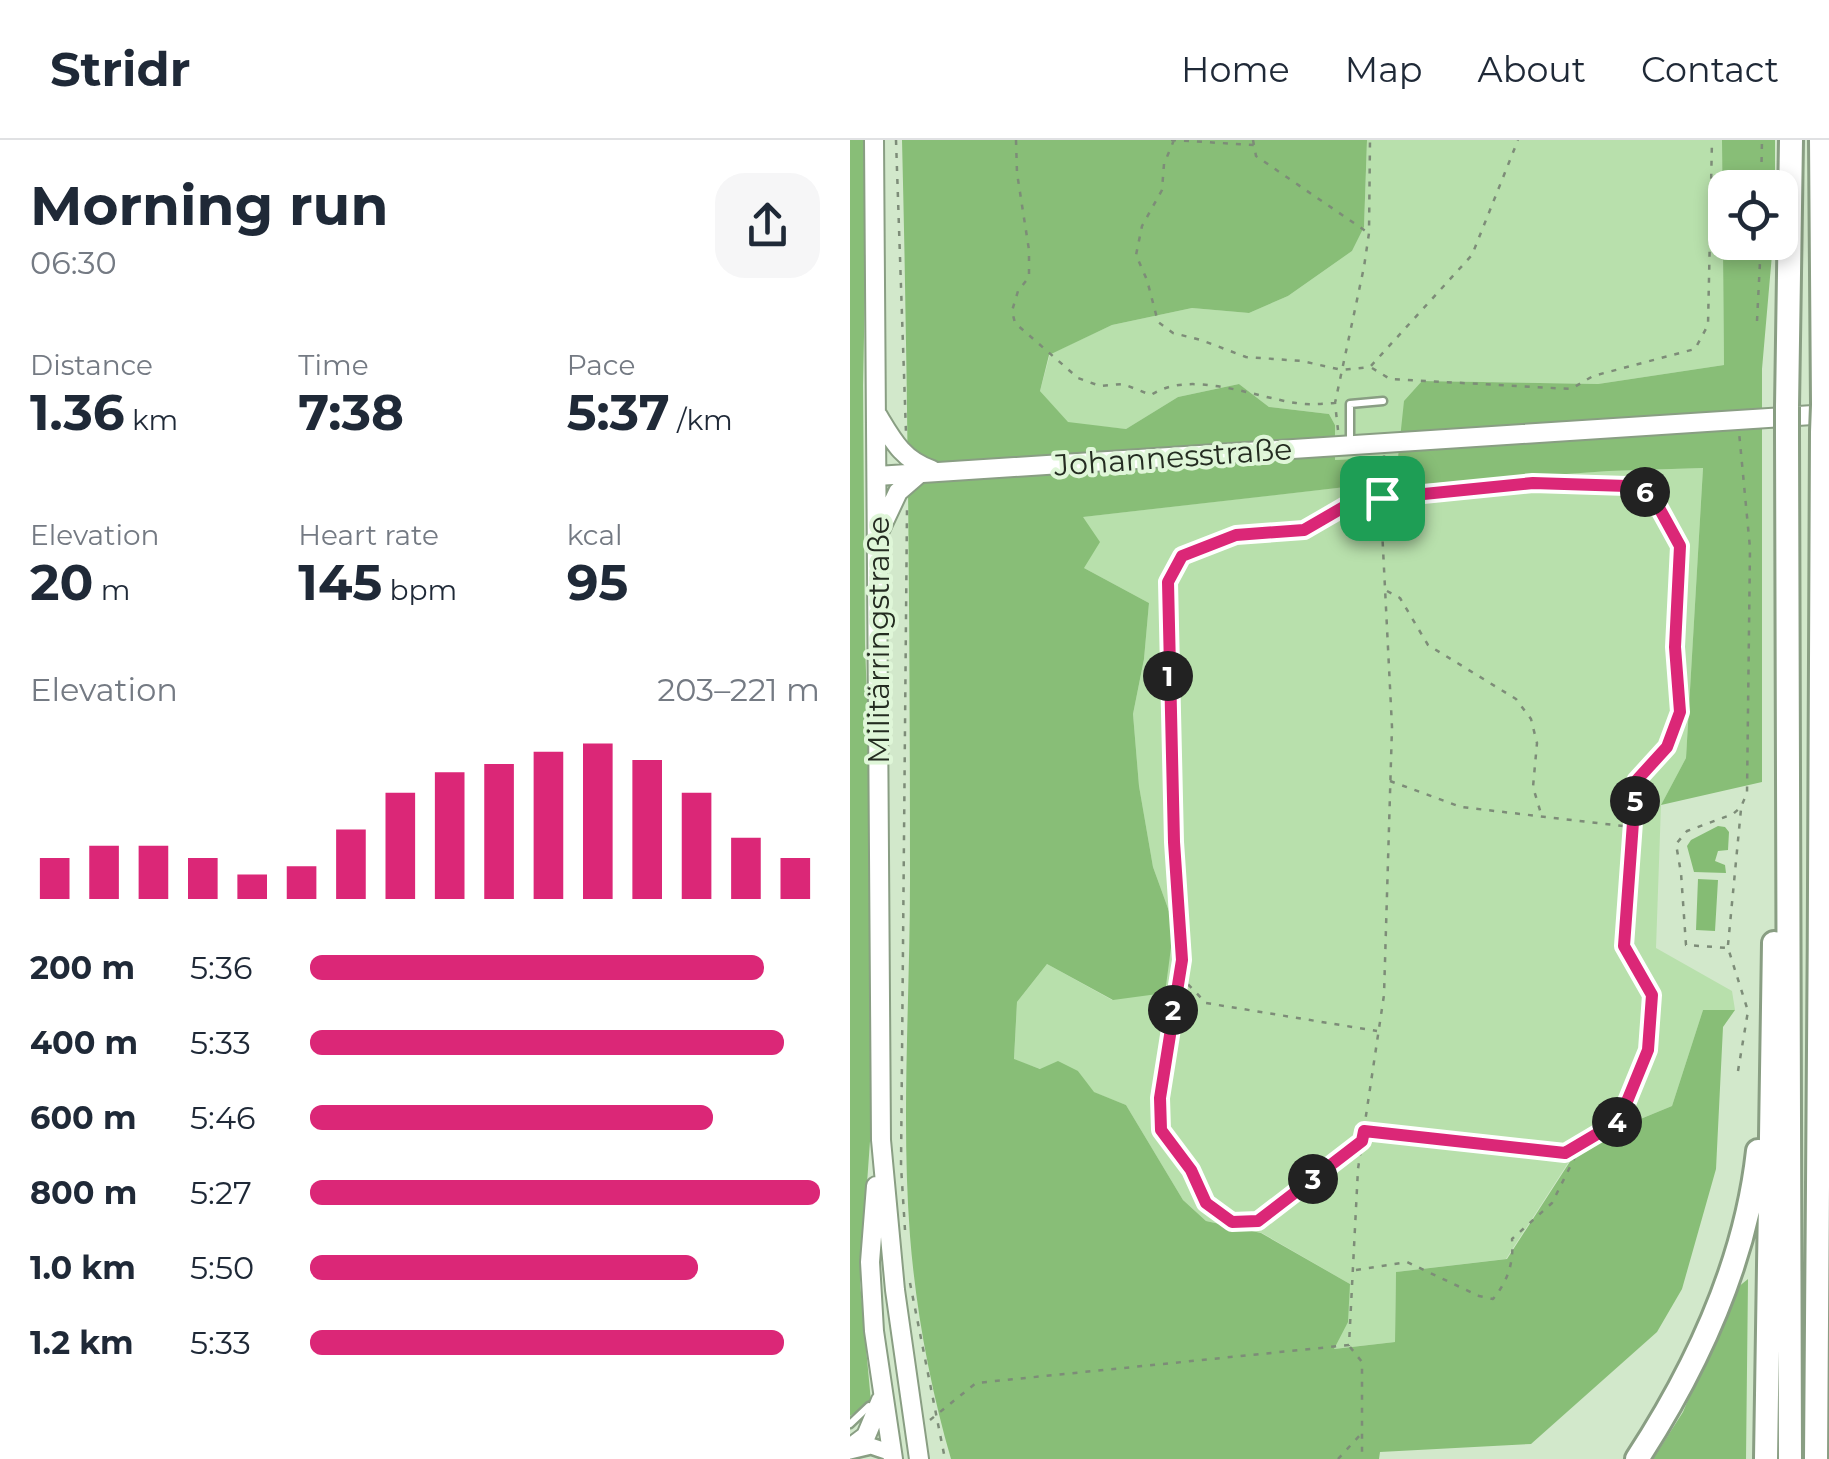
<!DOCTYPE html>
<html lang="en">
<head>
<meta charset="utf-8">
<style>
	body { margin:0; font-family:Montserrat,sans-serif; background:#f6f6f7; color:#1f2937; height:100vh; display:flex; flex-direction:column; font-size:38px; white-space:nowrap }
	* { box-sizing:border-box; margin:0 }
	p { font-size:32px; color:#747a83 }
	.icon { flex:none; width:55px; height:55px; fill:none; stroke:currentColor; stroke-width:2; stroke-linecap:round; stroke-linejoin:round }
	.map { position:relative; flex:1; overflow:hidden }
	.panel { display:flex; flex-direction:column; background:#fff; width:850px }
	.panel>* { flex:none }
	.controls { position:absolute; left:858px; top:30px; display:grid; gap:20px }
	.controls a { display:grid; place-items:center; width:90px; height:90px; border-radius:20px; background:#fff; box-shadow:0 5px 15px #0003; font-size:50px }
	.pin { position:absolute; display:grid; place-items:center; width:85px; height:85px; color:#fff; margin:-42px; border-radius:20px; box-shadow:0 5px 15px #0006 }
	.km { position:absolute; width:50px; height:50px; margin:-25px; border-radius:50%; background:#222; color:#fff; font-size:28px; line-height:50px; text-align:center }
	.round { display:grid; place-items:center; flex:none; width:105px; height:105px; border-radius:30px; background:#f6f6f7 }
	.overview { display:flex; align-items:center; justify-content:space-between; height:170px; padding:0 30px }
	h1 { font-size:55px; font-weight:700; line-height:75px }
	.figures { display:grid; grid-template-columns:repeat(3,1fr); gap:15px; height:170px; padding:10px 30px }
	.figures div { display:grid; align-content:center }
	.figures b { font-size:50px; font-weight:700 }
	.figures small { font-size:28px; font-weight:400 }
	.figures p { font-size:28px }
	.chart { height:280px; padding:20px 30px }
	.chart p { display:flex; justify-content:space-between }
	.chart svg { width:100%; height:180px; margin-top:10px; stroke:#db2777; stroke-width:6 }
	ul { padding:0 30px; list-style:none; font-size:32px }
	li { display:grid; grid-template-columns:160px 120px 1fr; align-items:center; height:75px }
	li i { height:25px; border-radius:12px; background:#db2777 }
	header { display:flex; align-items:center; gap:60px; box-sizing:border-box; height:140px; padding:0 50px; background:#fff; border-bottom:2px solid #e0e1e3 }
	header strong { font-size:48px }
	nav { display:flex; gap:55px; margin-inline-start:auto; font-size:35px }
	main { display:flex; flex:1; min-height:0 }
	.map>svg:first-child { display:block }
	.green { fill:#b8e0ac }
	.forest { fill:#88be77 }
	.water { fill:#85bc74 }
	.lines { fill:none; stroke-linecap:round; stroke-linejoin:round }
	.service-casing { stroke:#899e83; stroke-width:11 }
	.tertiary-casing { stroke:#899e83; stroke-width:20 }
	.secondary-casing { stroke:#899e83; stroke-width:22 }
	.motorway-casing { stroke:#899e83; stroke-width:28 }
	.path { stroke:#7d8c78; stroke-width:2.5; stroke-dasharray:5 8; stroke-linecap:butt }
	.service { stroke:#fff; stroke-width:6 }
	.tertiary { stroke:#fff; stroke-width:15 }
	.secondary { stroke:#fff; stroke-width:18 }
	.motorway { stroke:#fff; stroke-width:22 }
	.motorway-bridge-casing { stroke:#899e83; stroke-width:28; stroke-linecap:butt }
	.motorway-bridge { stroke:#fff; stroke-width:22 }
	.route-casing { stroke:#fff; stroke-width:20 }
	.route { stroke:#db2777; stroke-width:12 }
	.labels { text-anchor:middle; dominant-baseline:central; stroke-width:8; stroke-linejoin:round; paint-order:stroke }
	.street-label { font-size:30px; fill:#242c21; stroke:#dff6d8 }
</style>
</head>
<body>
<header>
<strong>Stridr</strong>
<nav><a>Home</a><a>Map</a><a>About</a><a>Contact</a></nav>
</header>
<main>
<section class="panel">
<div class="overview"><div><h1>Morning run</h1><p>06:30</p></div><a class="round"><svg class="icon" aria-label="share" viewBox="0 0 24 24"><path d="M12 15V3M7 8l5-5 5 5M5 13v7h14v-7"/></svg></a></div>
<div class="figures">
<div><p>Distance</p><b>1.36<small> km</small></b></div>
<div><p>Time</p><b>7:38</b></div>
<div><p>Pace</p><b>5:37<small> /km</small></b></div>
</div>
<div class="figures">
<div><p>Elevation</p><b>20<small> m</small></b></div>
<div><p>Heart rate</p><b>145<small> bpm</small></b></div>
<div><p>kcal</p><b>95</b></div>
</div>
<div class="chart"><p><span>Elevation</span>203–221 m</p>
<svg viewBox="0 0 160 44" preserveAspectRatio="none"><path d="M5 44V34M15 44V31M25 44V31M35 44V34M45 44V38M55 44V36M65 44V27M75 44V18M85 44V13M95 44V11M105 44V8M115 44V6M125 44V10M135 44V18M145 44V29M155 44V34"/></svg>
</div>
<ul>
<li><b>200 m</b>5:36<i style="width:89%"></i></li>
<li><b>400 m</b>5:33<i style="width:93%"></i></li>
<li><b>600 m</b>5:46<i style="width:79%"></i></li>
<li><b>800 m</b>5:27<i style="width:100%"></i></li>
<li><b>1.0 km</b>5:50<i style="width:76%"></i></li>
<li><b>1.2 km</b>5:33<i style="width:93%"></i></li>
</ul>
</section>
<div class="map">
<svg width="979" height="1319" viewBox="0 0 979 1319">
	<rect width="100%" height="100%" fill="#d2e8cb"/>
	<path class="green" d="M517,0H872L874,225L748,244L572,241L545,345L759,331L853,328L836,618L811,665L806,808L882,851L885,870H853L822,966L731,1003L656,1119L546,1132L545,1202L483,1209L500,1144L412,1093L356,1081L333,1060L276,965L243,952L228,931L191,929L164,920L167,862L197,824L262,860L324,785L303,727L289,646L283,574L294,519L299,463L234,428L232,377L513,345L485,321V285L479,274L419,267L389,244L328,257L276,289L218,283L190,251L200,214L262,185L342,168L399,173L438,156L502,111L514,87Z"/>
	<path class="forest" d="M0,0H18L13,245L15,504L21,672L23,959L10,1142L21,1262L0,1276Z
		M52,0H517L514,87L502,111L438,156L399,173L342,168L262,185L199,215L190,251L218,282L276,289L328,257L389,244L419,267L479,274L485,285V320L513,319V345L233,377L250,402L234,428L299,463L294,519L283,574L289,646L303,727L324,785L315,853L263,860L197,824L167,862L164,919L190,929L208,921L228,931L244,952L276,965L333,1060L356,1081L411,1093L500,1144L498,1182L484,1209L545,1202L546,1132L657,1119L732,1003L822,966L853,870H885L873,887L866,1029L832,1149L807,1192L681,1304L530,1312L529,1319H101C80,1246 66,1171 60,1096C51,978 60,859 60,741C60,494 58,247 52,0Z
		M872,0H925V47L875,48V102L923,103L912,229V642L811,665L836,618L853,328L759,331L545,346L554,261L572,241L748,244L874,225Z
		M898,1139L896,1319H803L833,1272L882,1152Z"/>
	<path class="water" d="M868,686L875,687L879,692L878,710L868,711L865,721L875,725L876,733L844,732L837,706L841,700Z
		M848,739L868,740L865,791L846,790Z"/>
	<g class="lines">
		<g class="service-casing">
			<path id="service" d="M500,304V264L533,261
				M0,1284L19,1266L25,1270"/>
		</g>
		<g class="tertiary-casing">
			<path id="tertiary" d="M0,1311L21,1306L42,1313"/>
		</g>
		<g class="secondary-casing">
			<path id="secondary" d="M24,0L31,1000L45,1150L69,1319
				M28,276C43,301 53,320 82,330
				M27,336L979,274
				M31,388L48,352L70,333
				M26,1046L20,1122L24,1191L43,1319
				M0,1308L16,1296L31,1260"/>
		</g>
		<g class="motorway-casing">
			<path id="motorway" d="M971,0L973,265
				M937,267L941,0
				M937,294L940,1319
				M787,1319C847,1227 896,1121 908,1011
				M916,1319L924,803
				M966,1319C969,977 971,634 972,292"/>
		</g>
		<path class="path" d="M46,0L56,293
			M166,0L167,33L179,110V137L168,151L162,171L165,183L228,238L250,246L273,244L301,255C340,229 404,257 446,263C459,265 472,264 485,263
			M321,0L404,5
			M324,0L314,24L312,50L292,86L286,115L297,140L308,182L323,193L351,200L396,217L452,221L492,230L520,227L622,115L668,0
			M403,0L406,16L517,92
			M911,48L912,0
			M907,181L911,102
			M522,228L540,239L721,249L743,236L845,209L858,185L862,0
			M488,290L485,263L514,127L519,93L520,0
			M537,451L550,458L578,505L666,559L681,579L687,603L683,647L692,677
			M540,641L611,667L781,687
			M878,805L891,669
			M329,835L356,863L527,891
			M888,931L898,871L878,808L836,805L831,733L826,704L837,691L883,674L891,667L897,653L900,408L889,292
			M512,1001L408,1081L382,1082L355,1063L341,1030L311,989L310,957L331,820L324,702L318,442L332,416L386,395L454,390L503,361L683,343L777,346L803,355L830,407L825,507L830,571L817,607L786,641L774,806L802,855L798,910L769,981L715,1013L514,991
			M55,1090L51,1026L57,368
			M506,1130L557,1122L629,1156L643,1159C658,1141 664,1122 662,1099L702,1063L732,1003
			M60,1143L95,1319
			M500,1207L512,1222V1319
			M80,1280L126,1243L499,1205L508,1029L534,855L542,587L531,369L534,315
			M488,1319L512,1293"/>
		<use href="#service" class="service"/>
		<use href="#tertiary" class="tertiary"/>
		<use href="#secondary" class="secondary"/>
		<use href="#motorway" class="motorway"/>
		<g class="motorway-bridge-casing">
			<path id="motorway-bridge" d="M972,292L973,265
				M937,294V267"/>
		</g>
		<use href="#motorway-bridge" class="motorway-bridge"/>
	</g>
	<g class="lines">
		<g class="route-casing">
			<path id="route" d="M683,343L777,346L802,355L830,406L825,507L830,572L817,607L786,641L774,806L802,855L798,910L769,981L715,1013L514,991L512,1001L408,1081L382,1082L356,1063L341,1030L311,990L310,958L332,820L324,702L318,442L332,416L386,395L454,390L504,361Z"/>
		</g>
		<use href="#route" class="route"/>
	</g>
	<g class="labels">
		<g class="street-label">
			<text transform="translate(323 317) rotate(-4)">Johannesstraße</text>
			<text transform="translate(28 500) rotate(-90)">Militärringstraße</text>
		</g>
	</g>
</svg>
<div class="controls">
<a><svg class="icon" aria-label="locate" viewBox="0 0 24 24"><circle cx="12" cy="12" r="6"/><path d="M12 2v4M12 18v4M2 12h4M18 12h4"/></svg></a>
</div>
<div class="pin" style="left:532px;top:358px;background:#1e9e55"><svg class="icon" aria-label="arrive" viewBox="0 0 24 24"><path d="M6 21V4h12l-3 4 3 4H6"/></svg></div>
<b class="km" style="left:318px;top:536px">1</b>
<b class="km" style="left:323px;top:870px">2</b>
<b class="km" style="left:463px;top:1039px">3</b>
<b class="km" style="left:767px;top:982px">4</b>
<b class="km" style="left:785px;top:661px">5</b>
<b class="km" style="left:795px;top:352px">6</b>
</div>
</main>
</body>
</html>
